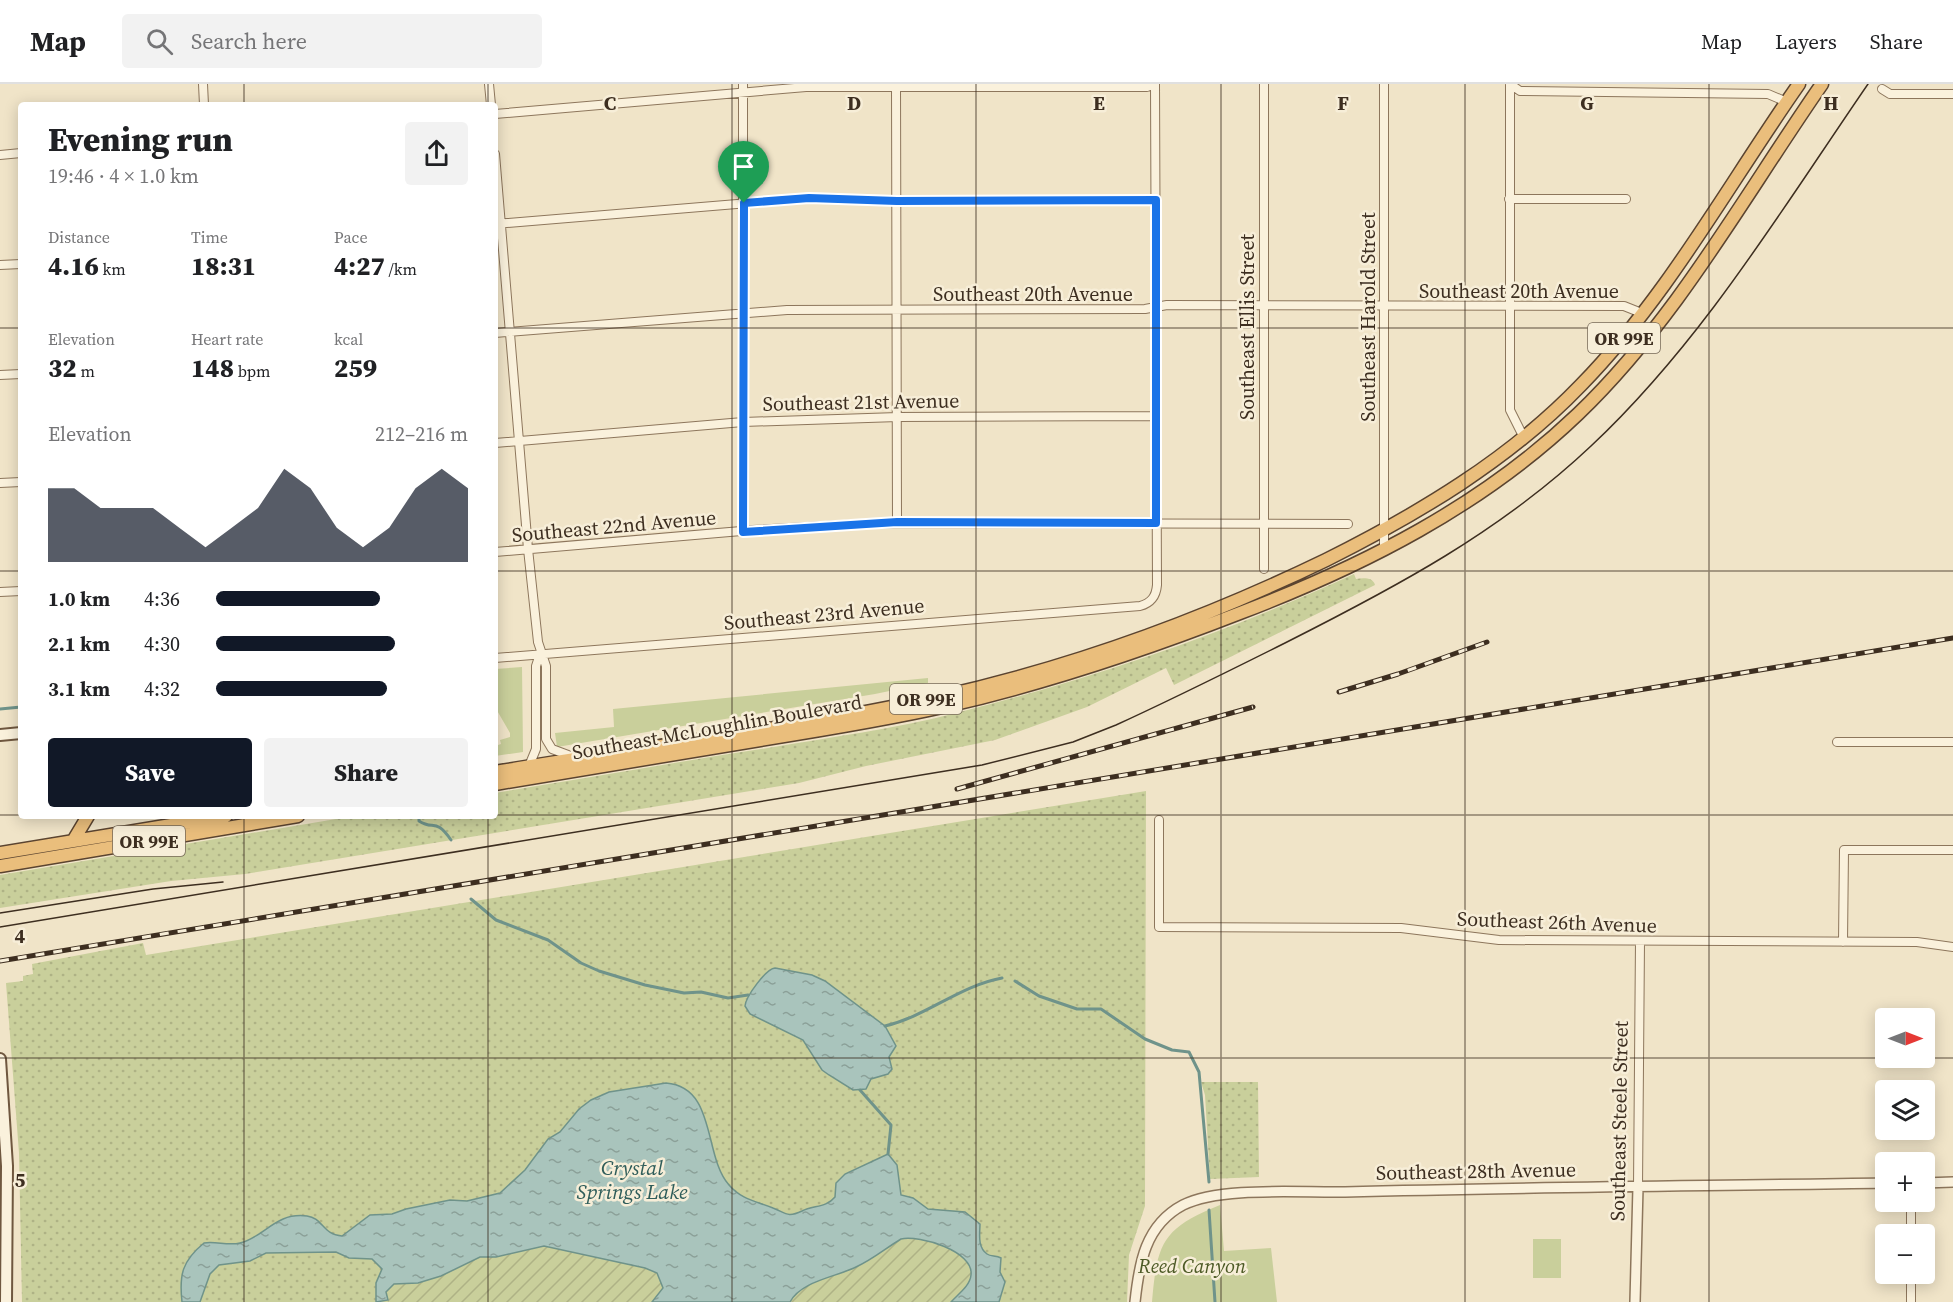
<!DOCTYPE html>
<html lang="en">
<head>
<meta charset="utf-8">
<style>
	body { margin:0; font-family:"Source Serif 4",serif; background:#f2f2f2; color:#202124; height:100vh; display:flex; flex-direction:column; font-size:22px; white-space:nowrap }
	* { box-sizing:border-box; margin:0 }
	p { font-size:20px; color:#757577 }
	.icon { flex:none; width:33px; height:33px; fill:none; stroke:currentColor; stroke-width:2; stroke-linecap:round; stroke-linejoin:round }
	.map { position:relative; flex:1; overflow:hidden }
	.side { position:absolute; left:18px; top:18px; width:480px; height:717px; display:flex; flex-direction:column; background:#fff; border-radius:6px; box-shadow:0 3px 15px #0003 }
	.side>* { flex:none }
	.needle { width:39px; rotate:90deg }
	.fabs { position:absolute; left:1875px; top:924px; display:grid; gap:12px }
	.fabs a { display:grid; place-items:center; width:60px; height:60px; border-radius:6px; background:#fff; box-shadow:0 3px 15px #0003; font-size:30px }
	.pin { position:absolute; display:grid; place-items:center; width:51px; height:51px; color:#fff; margin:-62px -26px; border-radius:50% 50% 50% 0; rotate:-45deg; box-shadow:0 0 6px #0007 }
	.pin .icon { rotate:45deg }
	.round { display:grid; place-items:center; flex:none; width:63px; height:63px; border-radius:6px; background:#f2f2f2 }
	.head { display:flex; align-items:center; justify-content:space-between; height:102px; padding:0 30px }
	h1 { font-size:33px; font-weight:800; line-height:45px }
	.metrics { display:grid; grid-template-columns:repeat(3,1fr); gap:9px; height:102px; padding:6px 30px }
	.metrics div { display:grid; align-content:center }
	.metrics b { font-size:26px; font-weight:800 }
	.metrics small { font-size:16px; font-weight:400 }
	.metrics p { font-size:16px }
	.chart { height:168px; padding:12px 30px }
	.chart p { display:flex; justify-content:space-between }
	.chart svg { width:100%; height:108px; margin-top:6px; fill:#111827; opacity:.7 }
	.action { display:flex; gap:12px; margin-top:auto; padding:12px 30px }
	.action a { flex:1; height:69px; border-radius:6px; background:#111827; color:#fff; font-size:24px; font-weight:800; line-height:69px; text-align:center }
	.action a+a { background:#f2f2f2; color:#202124 }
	ul { padding:0 30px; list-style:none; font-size:20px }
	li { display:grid; grid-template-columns:96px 72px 1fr; align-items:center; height:45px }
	li i { height:15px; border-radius:8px; background:#111827 }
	header { display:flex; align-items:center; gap:36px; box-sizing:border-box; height:84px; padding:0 30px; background:#fff; border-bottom:2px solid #e0e0e0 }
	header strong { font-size:28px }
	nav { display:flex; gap:33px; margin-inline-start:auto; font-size:21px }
	.search { width:420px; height:54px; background:#f2f2f2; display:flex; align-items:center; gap:15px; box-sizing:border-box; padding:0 21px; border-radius:6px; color:#757577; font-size:22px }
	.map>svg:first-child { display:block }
	.grass { fill:url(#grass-dots) }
	.park { fill:#c9cf9b }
	.garden { fill:url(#garden-furrows) }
	.water { fill:url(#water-ripples); stroke:#6f938a; stroke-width:1.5 }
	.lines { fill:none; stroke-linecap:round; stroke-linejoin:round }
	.stream { stroke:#6f938a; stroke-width:3 }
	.minor-casing { stroke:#8d765c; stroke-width:10 }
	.tertiary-casing { stroke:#8d765c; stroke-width:12 }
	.secondary-casing { stroke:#6f573f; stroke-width:14 }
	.trunk-casing { stroke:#5b4430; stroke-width:15 }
	.minor { stroke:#faf1dc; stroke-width:8 }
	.tertiary { stroke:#faf1dc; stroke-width:9 }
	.secondary { stroke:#faf1dc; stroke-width:10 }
	.trunk { stroke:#eabe7c; stroke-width:12 }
	.tram { stroke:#3d2e20; stroke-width:1.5 }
	.rail-casing { stroke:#3d2e20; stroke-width:5 }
	.rail { stroke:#f7eed8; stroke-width:3; stroke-dasharray:9; stroke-linecap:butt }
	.route-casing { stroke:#fff; stroke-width:12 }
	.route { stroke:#1a73e8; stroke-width:8 }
	.grid { fill:none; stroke:#3d2e20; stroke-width:1.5; stroke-opacity:0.55 }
	.labels { text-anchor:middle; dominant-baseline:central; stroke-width:5; stroke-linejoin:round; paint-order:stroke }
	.shield { fill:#f7eed8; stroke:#756857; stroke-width:1.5 }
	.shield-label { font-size:18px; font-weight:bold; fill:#3d2e20 }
	.street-label { font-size:20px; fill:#3d2e20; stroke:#f7eed8 }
	.park-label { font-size:20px; font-style:italic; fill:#4d5a26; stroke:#f7eed8 }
	.water-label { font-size:21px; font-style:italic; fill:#2f5d5a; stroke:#f7eed8 }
	.grid-label { font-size:20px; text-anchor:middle; font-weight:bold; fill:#3d2e20; stroke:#f7eed8; stroke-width:5; stroke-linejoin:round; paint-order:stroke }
</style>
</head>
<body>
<header>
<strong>Map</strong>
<div class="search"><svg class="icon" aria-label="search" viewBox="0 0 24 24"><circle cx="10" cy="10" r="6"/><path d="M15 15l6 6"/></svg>Search here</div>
<nav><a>Map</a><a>Layers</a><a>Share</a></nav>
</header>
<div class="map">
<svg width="1953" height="1218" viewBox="0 0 1953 1218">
	<defs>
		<pattern id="grass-dots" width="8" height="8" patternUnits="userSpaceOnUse" patternTransform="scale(1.5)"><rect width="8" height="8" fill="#c9cf9b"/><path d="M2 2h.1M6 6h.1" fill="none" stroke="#aeb285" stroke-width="1.8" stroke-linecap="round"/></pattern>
		<pattern id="garden-furrows" width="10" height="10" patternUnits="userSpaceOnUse" patternTransform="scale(1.5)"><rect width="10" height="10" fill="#c9cf9b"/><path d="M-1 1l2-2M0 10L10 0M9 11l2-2" fill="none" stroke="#aeb285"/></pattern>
		<pattern id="water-ripples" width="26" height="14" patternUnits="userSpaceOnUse" patternTransform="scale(1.5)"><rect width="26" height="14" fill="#a9c4bc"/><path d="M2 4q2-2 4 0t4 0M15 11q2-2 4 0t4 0" fill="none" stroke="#8ba098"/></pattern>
	</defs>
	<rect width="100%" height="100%" fill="#f0e4c8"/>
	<path class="grass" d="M1354,490L1356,495C1363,494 1373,493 1375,501L1174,601L1166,584L1087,623L995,656L866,682L799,699L245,790L171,797L0,824V791L354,732H495V709C586,694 677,678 768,664C831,653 894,645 956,629C1092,595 1226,549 1354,490Z
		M1146,707L1145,1122L1129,1171L1127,1218H951L956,1212L790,1218L388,1216V1218H22L19,1069L6,899L23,897V892L33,890L32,880L143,859L146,871Z
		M1201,998H1258L1259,1093L1210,1095L1205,1011Z"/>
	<path class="park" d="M522,583L523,668L495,672V662L501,660L500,656L510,653V649L495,623V585Z
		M928,594V599L875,610L557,663L555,649L614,643L613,625Z
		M1220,1121L1224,1167L1271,1164L1277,1218H1152C1157,1158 1163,1144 1220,1121Z
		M1533,1155H1561V1194H1533Z"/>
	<path class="garden" d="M908,1154C925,1154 975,1169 971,1192C969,1203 958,1210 951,1218H790C801,1198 836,1193 856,1183C872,1176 887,1164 901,1155Z
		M544,1162L645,1184L657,1189L661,1197L692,1218H388L386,1208L394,1200L418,1199L441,1192L480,1173H496Z"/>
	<path class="water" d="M775,884L812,891L825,897L885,942L896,962L889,973L892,985L888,990L871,995L866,1005L853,1006L829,991L822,986L803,956L750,930L745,922C746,912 766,885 775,884Z
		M666,999C717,1003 703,1072 729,1101C742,1116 756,1117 773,1124C786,1129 787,1134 802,1127C813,1121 826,1124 835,1113L836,1099L845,1090L888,1070L897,1081L901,1111L913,1114L928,1125L965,1128L980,1140C980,1149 977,1163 987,1170C991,1173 996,1171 1001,1174L1000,1188L1005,1198L999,1218H951C958,1210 970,1202 971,1191C974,1167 920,1151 901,1155C886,1164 872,1176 856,1183C836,1193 801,1197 790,1218H652L663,1204L657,1189L645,1184L544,1162L496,1173H480L441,1192L418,1199L394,1200L386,1208L388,1216L376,1218V1199L382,1185L372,1175L349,1174L336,1168L266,1169L250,1177L219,1181L210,1190L200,1218H182C179,1191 182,1177 204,1159C216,1157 228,1162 240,1159C265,1153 275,1128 307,1132C323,1134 323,1151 342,1152L370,1131L392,1130L406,1125L450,1116L467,1117L500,1109L525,1086L548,1055L560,1048L579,1025L591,1016L609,1008Z"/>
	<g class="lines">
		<path class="stream" d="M0,625L21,623
			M419,732V737C434,747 435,733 451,756
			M471,815L496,836L548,856L581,879L599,887L645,901L684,909L701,908L728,914L748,911
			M1015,897L1039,912L1077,925H1101L1145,955L1172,966L1189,968L1199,988L1209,1098
			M885,942C927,932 959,902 1002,894
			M860,1006L891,1041L888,1070
			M1209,1126L1215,1218"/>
		<g class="minor-casing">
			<path id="minor" d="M203,0L204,21
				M489,0L491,21
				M896,0L897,438
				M1264,0V485
				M1510,0V326L1524,354
				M1510,0L1520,7L1768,10L1787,18
				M1882,5L1890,10H1953
				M495,30L806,3H1147L1154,0
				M495,70L528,465L538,558L546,582V655L552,665L576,674
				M0,71L21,69
				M1509,115H1626
				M495,140L809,114L897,117L1156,116
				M0,181L21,180
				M495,249L787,226L1145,225L1167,221L1624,222L1644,230
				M0,291L21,290
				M495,359L743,338L898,333L1156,332
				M0,399L21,398
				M743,448V0
				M1384,465V0
				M495,468L753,446L881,439L1348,440
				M0,508L21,507
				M495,574L1140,522C1151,519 1156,513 1157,501L1155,0
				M1837,658H1953
				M529,682L536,665V582L540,570
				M1159,736V843L1401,844L1499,856L1917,858L1953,863
				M1843,858L1844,766H1953
				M1638,1103L1640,857
				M1911,1150V1118
				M1911,1218V1190"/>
		</g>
		<g class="tertiary-casing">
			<path id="tertiary" d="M1924,1099L1953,1098
				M1135,1218C1139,1180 1145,1141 1183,1121C1220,1102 1302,1109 1345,1108C1525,1103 1705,1102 1886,1099
				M1635,1218L1638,1103"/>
		</g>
		<g class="secondary-casing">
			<path id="secondary" d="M0,651L21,649
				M0,975L7,1082L6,1218"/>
		</g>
		<g class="trunk-casing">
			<path id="trunk" d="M495,688C643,663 793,645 939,613C1073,583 1202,536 1326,476C1418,430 1509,376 1581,301C1668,212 1728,101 1799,0
				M495,700C584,686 672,671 760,656C823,646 885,636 947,622C1047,599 1145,566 1240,529C1363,482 1482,422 1578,330C1677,235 1744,112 1822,0
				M73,757L88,732
				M0,769L226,732
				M0,782L298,732"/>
		</g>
		<use href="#minor" class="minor"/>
		<use href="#tertiary" class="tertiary"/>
		<use href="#secondary" class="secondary"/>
		<use href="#trunk" class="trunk"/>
		<path class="tram" d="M0,829L153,805L223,798
			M0,843L982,681L1073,658L1116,641C1173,615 1229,587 1285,559C1396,503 1500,448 1591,362C1702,258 1782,125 1868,0"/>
		<g class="rail-casing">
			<path id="rail" d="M1339,608L1398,590L1487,558
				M957,705L1253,623
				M0,877L1953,554"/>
		</g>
		<use href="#rail" class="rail"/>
	</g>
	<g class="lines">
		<g class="route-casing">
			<path id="route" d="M809,114L897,117L1156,116V439L897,438L743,448L744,119Z"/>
		</g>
		<use href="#route" class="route"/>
	</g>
	<path class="grid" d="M244,0V21M488,0V21M732,0V1218M976,0V1218M1221,0V1218M1465,0V1218M1709,0V1218M0,244H21M495,244H1953M0,487H21M495,487H1953M0,731H21M495,731H1953M244,732V1218M488,732V1218M0,974H1953"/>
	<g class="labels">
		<g class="shield">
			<rect x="1588" y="239" width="72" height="30" rx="4.5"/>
			<rect x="890" y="600" width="72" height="30" rx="4.5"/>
			<rect x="113" y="742" width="72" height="30" rx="4.5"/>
		</g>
		<g class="shield-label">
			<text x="1624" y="254">OR 99E</text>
			<text x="926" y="615">OR 99E</text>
			<text x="149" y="757">OR 99E</text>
		</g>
		<g class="street-label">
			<text x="1519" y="207">Southeast 20th Avenue</text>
			<text x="1033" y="210">Southeast 20th Avenue</text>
			<text transform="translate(1368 233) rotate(-90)">Southeast Harold Street</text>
			<text transform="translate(1247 243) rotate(-90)">Southeast Ellis Street</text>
			<text transform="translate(861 318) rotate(-1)">Southeast 21st Avenue</text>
			<text transform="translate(614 442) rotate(-5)">Southeast 22nd Avenue</text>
			<text transform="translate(824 530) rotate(-5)">Southeast 23rd Avenue</text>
			<text transform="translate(717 643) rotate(-10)">Southeast McLoughlin Boulevard</text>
			<text transform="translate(1557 838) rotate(2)">Southeast 26th Avenue</text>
			<text transform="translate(1619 1037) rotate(-89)">Southeast Steele Street</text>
			<text transform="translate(1476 1087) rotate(-1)">Southeast 28th Avenue</text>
		</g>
		<g class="park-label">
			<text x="1192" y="1182">Reed Canyon</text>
		</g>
		<g class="water-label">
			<text x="632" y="1083">Crystal<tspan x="632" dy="24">Springs Lake</tspan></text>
		</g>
	</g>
	<g class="grid-label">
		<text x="610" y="26">C</text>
		<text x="854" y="26">D</text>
		<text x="1099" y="26">E</text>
		<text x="1343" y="26">F</text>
		<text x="1587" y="26">G</text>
		<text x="1831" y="26">H</text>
		<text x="20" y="859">4</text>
		<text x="20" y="1103">5</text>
	</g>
</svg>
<div class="fabs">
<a><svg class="needle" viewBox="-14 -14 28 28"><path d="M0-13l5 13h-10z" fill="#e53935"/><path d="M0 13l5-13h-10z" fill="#757577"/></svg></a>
<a><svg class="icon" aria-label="layers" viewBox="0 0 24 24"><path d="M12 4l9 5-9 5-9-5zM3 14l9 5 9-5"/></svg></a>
<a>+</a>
<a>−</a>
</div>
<div class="pin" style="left:744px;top:119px;background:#1e9e55"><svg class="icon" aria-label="arrive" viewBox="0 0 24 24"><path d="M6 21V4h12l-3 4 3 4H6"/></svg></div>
<section class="side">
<div class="head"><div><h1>Evening run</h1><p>19:46 · 4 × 1.0 km</p></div><a class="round"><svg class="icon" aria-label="share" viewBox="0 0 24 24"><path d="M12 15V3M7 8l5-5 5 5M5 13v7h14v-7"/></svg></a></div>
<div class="metrics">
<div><p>Distance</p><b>4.16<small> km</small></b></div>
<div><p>Time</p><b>18:31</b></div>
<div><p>Pace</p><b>4:27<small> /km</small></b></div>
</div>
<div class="metrics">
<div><p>Elevation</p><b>32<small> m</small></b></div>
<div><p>Heart rate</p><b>148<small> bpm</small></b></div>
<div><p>kcal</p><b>259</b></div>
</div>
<div class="chart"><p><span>Elevation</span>212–216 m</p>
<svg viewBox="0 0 160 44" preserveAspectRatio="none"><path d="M0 44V14L10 14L20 22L30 22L40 22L50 30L60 38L70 30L80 22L90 6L100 14L110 30L120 38L130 30L140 14L150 6L160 14V44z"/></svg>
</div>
<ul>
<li><b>1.0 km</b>4:36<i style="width:65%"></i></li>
<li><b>2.1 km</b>4:30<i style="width:71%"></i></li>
<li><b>3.1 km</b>4:32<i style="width:68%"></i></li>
</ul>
<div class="action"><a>Save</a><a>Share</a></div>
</section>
</div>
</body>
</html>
